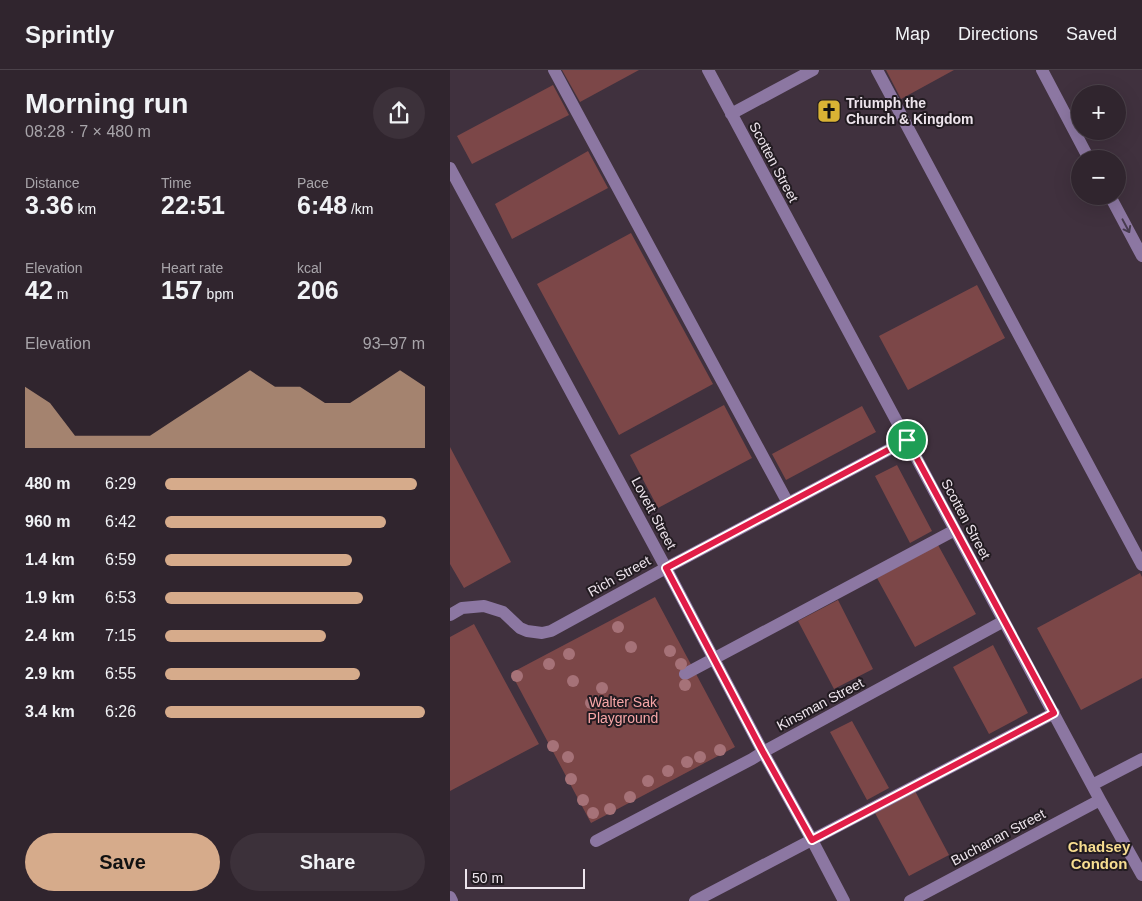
<!DOCTYPE html>
<html lang="en">
<head>
<meta charset="utf-8">
<style>
	body { margin:0; font-family:Helvetica,sans-serif; background:#3c313a; color:#f1f3f6; height:100vh; display:flex; flex-direction:column; font-size:19px; white-space:nowrap }
	* { box-sizing:border-box; margin:0 }
	p { font-size:16px; color:#a8a5aa }
	.icon { flex:none; width:28px; height:28px; fill:none; stroke:currentColor; stroke-width:2; stroke-linecap:round; stroke-linejoin:round }
	.map { position:relative; flex:1; overflow:hidden }
	.details { display:flex; flex-direction:column; background:#30252e; width:450px }
	.details>* { flex:none }
	.tools { position:absolute; left:621px; top:15px; display:grid; gap:10px }
	.tools a { display:grid; place-items:center; width:55px; height:55px; border-radius:50%; background:#30252e; box-shadow:0 5px 20px #0002,0 0 0 1px #4b424a; font-size:25px }
	.scale { position:absolute; left:15px; bottom:12px; width:120px; box-sizing:border-box; padding-left:5px; border:2px solid #ede4ec; border-top:0; font-size:14px; line-height:18px; white-space:nowrap; color:#ede4ec; -webkit-text-stroke:4px #221b21; paint-order:stroke }
	.pin { position:absolute; display:grid; place-items:center; width:42px; height:42px; color:#fff; margin:-21px; border:2px solid #fff; border-radius:50%; box-shadow:0 1px 5px #0007 }
	.round { display:grid; place-items:center; flex:none; width:52px; height:52px; border-radius:26px; background:#3c313a }
	.overview { display:flex; align-items:center; justify-content:space-between; height:85px; padding:0 25px }
	h1 { font-size:28px; font-weight:600; line-height:38px }
	.figures { display:grid; grid-template-columns:repeat(3,1fr); gap:8px; height:85px; padding:5px 25px }
	.figures div { display:grid; align-content:center }
	.figures b { font-size:25px; font-weight:600 }
	.figures small { font-size:14px; font-weight:400 }
	.figures p { font-size:14px }
	.chart { height:140px; padding:10px 25px }
	.chart p { display:flex; justify-content:space-between }
	.chart svg { width:100%; height:90px; margin-top:5px; fill:#d6ab8b; opacity:.7 }
	.action { display:flex; gap:10px; margin-top:auto; padding:10px 25px }
	.action a { flex:1; height:58px; border-radius:30px; background:#d6ab8b; color:#111; font-size:20px; font-weight:600; line-height:58px; text-align:center }
	.action a+a { background:#3c313a; color:#f1f3f6 }
	ul { padding:0 25px; list-style:none; font-size:16px }
	li { display:grid; grid-template-columns:80px 60px 1fr; align-items:center; height:38px }
	li i { height:12px; border-radius:6px; background:#d6ab8b }
	header { display:flex; align-items:center; gap:30px; box-sizing:border-box; height:70px; padding:0 25px; background:#30252e; border-bottom:1px solid #4b424a }
	header strong { font-size:24px }
	nav { display:flex; gap:28px; margin-inline-start:auto; font-size:18px }
	main { display:flex; flex:1; min-height:0 }
	.map>svg:first-child { display:block }
	.green { fill:#7c4748 }
	.lines { fill:none; stroke-linecap:round; stroke-linejoin:round }
	.minor { stroke:#8c77a2; stroke-width:12 }
	.tree { fill:#a67278 }
	.oneway { stroke:#473b4e }
	.route-casing { stroke:#fff; stroke-width:10 }
	.route { stroke:#e11d48; stroke-width:6 }
	.labels { text-anchor:middle; dominant-baseline:central; stroke-width:4; stroke-linejoin:round; paint-order:stroke }
	.poi-label { font-size:14px; font-weight:bold; fill:#ede4ec; stroke:#221b21; text-anchor:start }
	.street-label { font-size:14px; fill:#ede4ec; stroke:#221b21 }
	.park-label { font-size:14px; fill:#f9a7a8; stroke:#221b21 }
	.neighbourhood-label { font-size:15px; font-weight:bold; fill:#f7dd90; stroke:#221b21 }
</style>
</head>
<body>
<header>
<strong>Sprintly</strong>
<nav><a>Map</a><a>Directions</a><a>Saved</a></nav>
</header>
<main>
<section class="details">
<div class="overview"><div><h1>Morning run</h1><p>08:28 · 7 × 480 m</p></div><a class="round"><svg class="icon" aria-label="share" viewBox="0 0 24 24"><path d="M12 15V3M7 8l5-5 5 5M5 13v7h14v-7"/></svg></a></div>
<div class="figures">
<div><p>Distance</p><b>3.36<small> km</small></b></div>
<div><p>Time</p><b>22:51</b></div>
<div><p>Pace</p><b>6:48<small> /km</small></b></div>
</div>
<div class="figures">
<div><p>Elevation</p><b>42<small> m</small></b></div>
<div><p>Heart rate</p><b>157<small> bpm</small></b></div>
<div><p>kcal</p><b>206</b></div>
</div>
<div class="chart"><p><span>Elevation</span>93–97 m</p>
<svg viewBox="0 0 160 44" preserveAspectRatio="none"><path d="M0 44V14L10 22L20 38L30 38L40 38L50 38L60 30L70 22L80 14L90 6L100 14L110 14L120 22L130 22L140 14L150 6L160 14V44z"/></svg>
</div>
<ul>
<li><b>480 m</b>6:29<i style="width:97%"></i></li>
<li><b>960 m</b>6:42<i style="width:85%"></i></li>
<li><b>1.4 km</b>6:59<i style="width:72%"></i></li>
<li><b>1.9 km</b>6:53<i style="width:76%"></i></li>
<li><b>2.4 km</b>7:15<i style="width:62%"></i></li>
<li><b>2.9 km</b>6:55<i style="width:75%"></i></li>
<li><b>3.4 km</b>6:26<i style="width:100%"></i></li>
</ul>
<div class="action"><a>Save</a><a>Share</a></div>
</section>
<div class="map">
<svg width="692" height="831" viewBox="0 0 692 831">
	<rect width="100%" height="100%" fill="#40313e"/>
	<path class="green" d="M112,0H189L130,32Z
		M436,0H504L451,29Z
		M103,15L119,45L22,94L7,66Z
		M138,81L158,118L62,169L45,134Z
		M181,163L263,314L169,365L87,214Z
		M527,215L555,268L458,320L429,266Z
		M274,335L302,388L208,438L180,385Z
		M412,336L426,362L336,410L322,384Z
		M0,377L61,492L14,518L0,494Z
		M447,395L482,461L460,473L425,406Z
		M488,475L526,544L465,577L427,508Z
		M690,503L692,507V608L631,640L587,558Z
		M205,527L285,677L141,753L61,603Z
		M388,530L423,599L384,619L348,551Z
		M24,554L89,674L0,721V567Z
		M543,575L578,643L539,664L503,597Z
		M402,651L439,718L417,730L380,662Z
		M465,721L499,785L459,806L425,743Z"/>
	<g class="lines">
		<path class="minor" d="M104,0L338,433
			M258,0L650,730L692,805
			M427,0L692,495
			M592,0L639,89
			M281,44L363,0
			M0,98L216,498L313,682L362,770L394,831
			M660,126L692,186
			M0,545L12,538L34,536L53,542L70,558L77,561L92,563L101,561L216,498L457,370
			M235,604L505,460
			M642,715L692,689
			M146,771L302,689L313,682L554,551
			M0,827L2,831
			M245,831L604,643
			M460,831L650,730"/>
	</g>
	<g class="tree">
		<circle cx="168" cy="557" r="6"/>
		<circle cx="181" cy="577" r="6"/>
		<circle cx="220" cy="581" r="6"/>
		<circle cx="119" cy="584" r="6"/>
		<circle cx="99" cy="594" r="6"/>
		<circle cx="231" cy="594" r="6"/>
		<circle cx="67" cy="606" r="6"/>
		<circle cx="123" cy="611" r="6"/>
		<circle cx="235" cy="615" r="6"/>
		<circle cx="152" cy="618" r="6"/>
		<circle cx="141" cy="633" r="6"/>
		<circle cx="103" cy="676" r="6"/>
		<circle cx="270" cy="680" r="6"/>
		<circle cx="118" cy="687" r="6"/>
		<circle cx="250" cy="687" r="6"/>
		<circle cx="237" cy="692" r="6"/>
		<circle cx="218" cy="701" r="6"/>
		<circle cx="121" cy="709" r="6"/>
		<circle cx="198" cy="711" r="6"/>
		<circle cx="180" cy="727" r="6"/>
		<circle cx="133" cy="730" r="6"/>
		<circle cx="160" cy="739" r="6"/>
		<circle cx="143" cy="743" r="6"/>
	</g>
	<defs><path id="oneway-shaft" d="M-6 0H5M1.5-3L5.5 0L1.5 3" fill="none" stroke-width="1.6" stroke-linecap="round" stroke-linejoin="round" transform="scale(1.25)"/></defs>
	<use class="oneway" href="#oneway-shaft" transform="translate(676 156) rotate(62)"/>
	<g class="lines">
		<g class="route-casing">
			<path id="route" d="M457,370L604,643L362,770L313,682L216,498Z"/>
		</g>
		<use href="#route" class="route"/>
	</g>
	<defs>
		<g id="church-square" transform="scale(1.25)"><rect x="-9" y="-9" width="18" height="18" rx="4" fill="#d9b334" stroke="#221b21"/><path d="M-1.2-6h2.4v3.5h3.3v2.4h-3.3V6h-2.4V-.1h-3.3v-2.4h3.3Z" fill="#111"/></g>
	</defs>
	<g fill-rule="evenodd">
		<use href="#church-square" x="379" y="41"/>
	</g>
	<g class="labels">
		<g class="poi-label">
			<text x="396" y="33">Triumph the<tspan x="396" dy="16">Church &amp; Kingdom</tspan></text>
		</g>
		<g class="street-label">
			<text transform="translate(324 92) rotate(62)">Scotten Street</text>
			<text transform="translate(204 443) rotate(62)">Lovett Street</text>
			<text transform="translate(516 449) rotate(62)">Scotten Street</text>
			<text transform="translate(169 506) rotate(-29)">Rich Street</text>
			<text transform="translate(370 634) rotate(-28)">Kinsman Street</text>
			<text transform="translate(548 767) rotate(-28)">Buchanan Street</text>
		</g>
		<g class="park-label">
			<text x="173" y="632">Walter Sak<tspan x="173" dy="16">Playground</tspan></text>
		</g>
		<g class="neighbourhood-label">
			<text x="649" y="776">Chadsey<tspan x="649" dy="17">Condon</tspan></text>
		</g>
	</g>
</svg>
<div class="tools">
<a>+</a>
<a>−</a>
</div>
<div class="scale">50 m</div>
<div class="pin" style="left:457px;top:370px;background:#1e9e55"><svg class="icon" aria-label="arrive" viewBox="0 0 24 24"><path d="M6 21V4h12l-3 4 3 4H6"/></svg></div>
</div>
</main>
</body>
</html>
